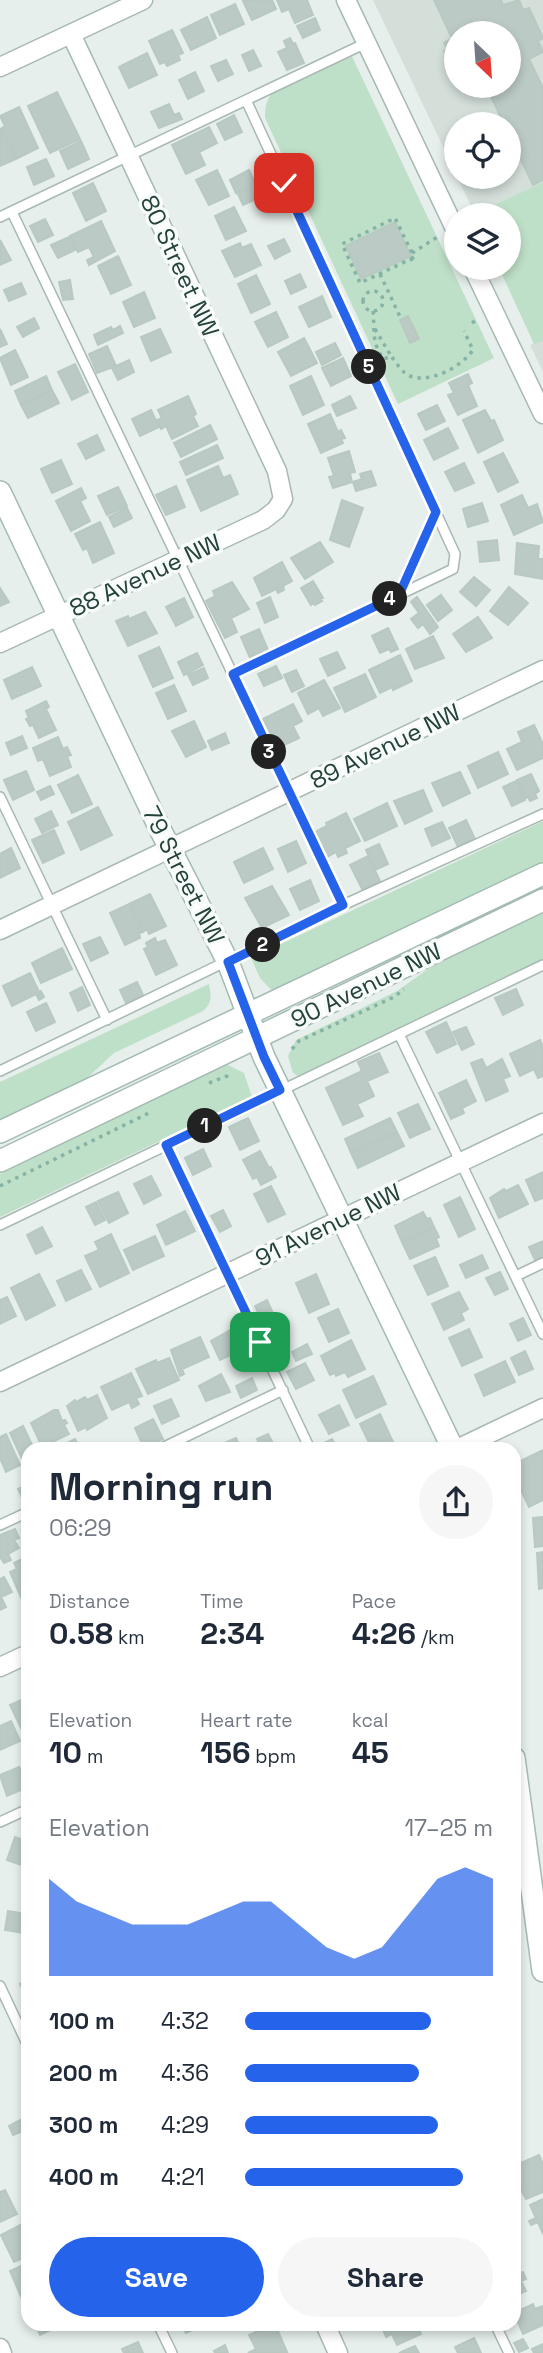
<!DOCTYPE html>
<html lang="en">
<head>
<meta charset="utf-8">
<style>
	body { margin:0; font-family:"Space Grotesk",sans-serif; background:#f6f6f7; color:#1f2937; height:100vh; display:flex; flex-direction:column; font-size:26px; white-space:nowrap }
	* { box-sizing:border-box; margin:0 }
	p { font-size:23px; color:#747a83 }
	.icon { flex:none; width:38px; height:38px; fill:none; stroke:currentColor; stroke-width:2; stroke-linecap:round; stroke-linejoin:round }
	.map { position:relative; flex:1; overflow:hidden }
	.side { position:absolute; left:21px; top:1442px; width:500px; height:889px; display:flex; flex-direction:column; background:#fff; border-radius:21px; box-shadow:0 4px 10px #0003 }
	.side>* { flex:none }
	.needle { width:46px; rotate:155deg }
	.buttons { position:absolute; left:444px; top:21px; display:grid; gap:14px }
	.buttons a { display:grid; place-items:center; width:77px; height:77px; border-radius:50%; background:#fff; box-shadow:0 4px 10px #0003; font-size:35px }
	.pin { position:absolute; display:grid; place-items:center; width:60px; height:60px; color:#fff; margin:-30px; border-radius:14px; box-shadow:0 4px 10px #0006 }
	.km { position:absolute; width:35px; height:35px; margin:-18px; border-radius:50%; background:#222; color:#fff; font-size:19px; line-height:35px; text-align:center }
	.round { display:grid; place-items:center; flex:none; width:74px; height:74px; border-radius:37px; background:#f6f6f7 }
	.overview { display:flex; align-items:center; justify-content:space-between; height:119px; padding:0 28px }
	h1 { font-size:38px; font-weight:600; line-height:52px }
	.stats { display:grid; grid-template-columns:repeat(3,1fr); gap:10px; height:119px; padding:7px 28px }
	.stats div { display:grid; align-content:center }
	.stats b { font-size:30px; font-weight:600 }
	.stats small { font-size:19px; font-weight:400 }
	.stats p { font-size:19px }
	.chart { height:196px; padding:14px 28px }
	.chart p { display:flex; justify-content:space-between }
	.chart svg { width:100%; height:126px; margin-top:7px; fill:#2563eb; opacity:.7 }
	.primary-button { display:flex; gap:14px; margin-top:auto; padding:14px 28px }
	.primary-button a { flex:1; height:80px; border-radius:42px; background:#2563eb; color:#fff; font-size:28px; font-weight:600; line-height:80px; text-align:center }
	.primary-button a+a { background:#f6f6f7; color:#1f2937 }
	ul { padding:0 28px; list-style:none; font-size:23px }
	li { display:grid; grid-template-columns:112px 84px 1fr; align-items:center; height:52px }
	li i { height:18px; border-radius:9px; background:#2563eb }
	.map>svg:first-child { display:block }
	.built { fill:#d4dfda; fill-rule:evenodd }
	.green { fill:#bfe0c8 }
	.building { fill:#bbcac4; stroke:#b8c9c2; stroke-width:2 }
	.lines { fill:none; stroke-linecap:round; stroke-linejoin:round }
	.lane-casing { stroke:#a8b8b2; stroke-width:12 }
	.street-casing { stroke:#a8b8b2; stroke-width:21 }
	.secondary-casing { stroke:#a4bbb3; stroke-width:24 }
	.path { stroke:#86b3a5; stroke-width:3.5; stroke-dasharray:3.5 5; stroke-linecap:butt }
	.lane { stroke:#fff; stroke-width:9 }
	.street { stroke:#fff; stroke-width:18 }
	.secondary { stroke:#fff; stroke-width:21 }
	.route-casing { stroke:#fff; stroke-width:14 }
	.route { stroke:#2563eb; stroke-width:9 }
	.labels { text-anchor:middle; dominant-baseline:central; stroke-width:7; stroke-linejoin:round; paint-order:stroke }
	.street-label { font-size:24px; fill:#24423a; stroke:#f7fbf9 }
</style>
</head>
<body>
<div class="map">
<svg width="543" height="2353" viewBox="0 0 543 2353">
	<rect width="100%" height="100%" fill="#e6efeb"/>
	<path class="built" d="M373,0H543V182L475,214L457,177H509V124H457V176ZM457,33H509V86H457Z
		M543,339V372L530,345Z"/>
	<path class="green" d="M350,52L494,358L398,404L265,118C265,109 266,99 273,92C286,77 330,61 350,52Z
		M543,182V341L534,344L499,268H509V215L475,214Z
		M543,821V868L276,995L260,978L251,958Z
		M543,911V959L298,1076L293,1073L288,1056L296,1040L397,991L438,962Z
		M209,984C211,995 213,1002 203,1011L114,1053L83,1082L0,1124V1082Z
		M226,1064L244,1073L252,1097L0,1217V1174Z"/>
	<path class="building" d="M272,0L276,9L252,20L243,1Z
		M277,0H307L313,15L295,23L289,9L282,12Z
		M434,0H501L503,5L519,0L523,10L529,8L543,38L538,41L543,52L529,59L543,88V180L533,185L509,135V124H504L486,86H509V33H457V62L455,60L452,62L444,51L448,49L444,43L452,38Z
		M235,4L244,24L220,35L211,15Z
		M207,17L216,38L191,50L181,30Z
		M315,18L320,30L303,38L297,26Z
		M172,30L183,53L178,55L180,60L167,66L165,62L160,64L149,41Z
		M290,38L293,44L295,43L304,63L287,70L278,52L287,48L284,41Z
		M253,50L261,66L249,71L242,55Z
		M147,53L157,75L129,88L119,67Z
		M226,60L233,74L218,81L211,66Z
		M195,72L204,91L188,99L179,80Z
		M57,92L80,139L50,153L28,106Z
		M169,104L174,115L179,113L182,119L159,128L151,112Z
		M19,107L38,148L16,159L2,128L5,126L0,116Z
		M234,115L242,132L225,140L217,124Z
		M209,127L217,143L199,152L205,165L186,174L172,145Z
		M2,128L16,159L0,166V129Z
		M81,141L89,159L68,169L60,151Z
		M46,159L54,176L34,185L27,167Z
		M217,170L229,196L209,205L196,180Z
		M249,170L255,183L236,193L230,180Z
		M93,183L106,211L86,221L73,193Z
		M256,185L261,197L243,205L238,194Z
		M234,207L246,231L226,240L215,216Z
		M45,219L53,235L38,242L30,226Z
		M101,221L115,251L89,265L87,260L94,257L89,247L78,252L70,236Z
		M395,222L411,256L361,279L346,246Z
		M69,237L75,250L58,258L51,245Z
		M284,239L290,251L275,259L268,246Z
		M0,240L11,260L0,265Z
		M240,243L242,248L251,244L261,265L235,277L222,251Z
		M118,256L131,285L111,294L98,266Z
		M300,274L306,287L291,294L285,281Z
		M256,275L270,304L251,313L238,284Z
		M70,280L73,299L63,300L59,282Z
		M21,283L26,294L9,301L4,290Z
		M144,292L155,318L134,327L123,302Z
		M322,296L331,317L309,327L299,307Z
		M276,312L288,337L268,347L255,322Z
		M408,316L419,339L410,343L400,320Z
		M34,318L39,328L23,337L17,327Z
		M120,326L123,333L98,345L94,335L111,327L113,330Z
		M0,329L7,344L0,347Z
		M160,329L171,352L151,361L141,337Z
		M304,338L317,363L291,376L278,352Z
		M335,343L341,355L322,365L316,352Z
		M107,346L116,366L97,373L89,354Z
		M15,350L28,377L11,385L0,358Z
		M343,358L351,376L331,386L322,368Z
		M129,360L134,372L118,380L112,368Z
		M75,364L88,392L72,400L58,372Z
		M468,374L472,383L468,385L477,406L458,415L448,395L454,393L449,383Z
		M46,376L52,390L21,405L15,391Z
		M311,376L324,405L303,415L290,386Z
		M52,390L59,403L28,418L21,405Z
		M188,396L196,414L193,416L198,426L172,439L166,426L161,429L157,420L162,418L158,410Z
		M350,396L356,408L337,416L332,405Z
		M437,405L445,421L426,430L418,414Z
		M151,410L159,427L140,436L132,419Z
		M485,410L491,421L494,420L503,440L478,453L463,420Z
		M330,414L338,432L341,430L345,438L341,439L343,443L321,453L308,424Z
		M210,425L217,439L181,457L174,443Z
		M448,428L458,448L434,460L424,440Z
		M97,435L104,450L86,459L78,444Z
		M217,445L223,458L186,475L180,462Z
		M349,451L355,472L350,473L352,482L333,488L329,477L334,476L328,458Z
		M503,453L518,482L498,492L484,462Z
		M61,460L72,484L52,493L41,469Z
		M464,463L474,483L455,491L445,472Z
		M218,466L223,478L230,475L238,494L201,511L187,480Z
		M371,471L376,485L356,491L353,482L362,479L360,474Z
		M176,486L185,507L166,515L156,495Z
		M118,487L127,506L107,515L98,496Z
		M81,488L86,498L80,501L90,521L71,531L56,501Z
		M522,495L528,508L537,504L543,522L514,535L501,505Z
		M342,500L363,508L349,547L330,540Z
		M482,503L488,521L468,527L463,509Z
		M127,508L132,518L114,527L109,517Z
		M100,522L114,553L93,563L87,548L83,550L75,534Z
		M497,540L499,560L480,562L478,542Z
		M320,542L333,562L305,579L291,558Z
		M517,543L539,546L538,559H543V579L515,574Z
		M282,562L292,581L283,586L284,590L278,593L276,589L262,596L254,578Z
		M474,577L490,590L476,606L460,592Z
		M313,581L323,598L320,599L322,601L315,605L314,603L311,605L301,588Z
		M232,582L249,609L231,618L237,632L225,638L206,601L215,596L213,591Z
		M509,587L528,603L508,625L490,611Z
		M0,588L9,602L0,606Z
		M441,595L452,610L438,621L427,605Z
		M270,597L278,617L265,623L257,603Z
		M417,597L438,627L430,634L423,624L418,628L411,619L419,613L411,602Z
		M184,598L193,617L176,626L166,607Z
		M145,612L157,633L128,646L116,621L128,616L129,619Z
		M478,617L492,638L466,652L453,634Z
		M388,628L398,649L391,652L389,649L380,653L372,636Z
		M259,629L268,650L250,658L241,637Z
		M433,636L444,658L415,669L406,649Z
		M159,647L173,678L153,687L139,656Z
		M337,652L345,668L328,676L320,659Z
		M197,653L203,665L184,675L178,662Z
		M400,655L412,681L393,690L392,687L380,693L369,670Z
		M276,666L282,678L264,686L258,674Z
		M32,667L41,686L12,699L4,680Z
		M204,668L208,678L193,685L188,675Z
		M296,670L304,686L292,692L284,675Z
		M365,674L376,697L345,712L334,688Z
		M324,680L340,708L323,716L319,708L308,714L298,693Z
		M174,685L186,711L168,719L156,693Z
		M46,701L49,707L46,709L56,730L39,738L33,725L30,726L26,719L29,718L26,711Z
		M293,704L302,721L293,726L299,738L278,748L263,719Z
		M194,721L206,747L186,757L172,731Z
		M534,725L543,744V758L517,770L507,749L522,742L518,732Z
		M225,733L229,743L212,750L208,741Z
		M22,736L27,748L11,755L6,743Z
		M58,737L63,749L67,747L71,755L67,756L71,767L50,776L43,759L38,761L33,748Z
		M498,752L508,774L478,788L468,766Z
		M26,771L34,790L13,800L4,780Z
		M460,772L470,793L443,806L432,783Z
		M531,774L539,791L535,794L537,798L530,801L528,797L526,798L517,780Z
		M78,775L92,804L72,813L58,785Z
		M516,781L525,800L512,806L503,787Z
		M50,786L54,794L41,800L37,792Z
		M423,790L432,811L405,824L394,801Z
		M387,803L397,826L365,841L354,819Z
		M98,807L112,835L81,850L68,822Z
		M51,811L58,825L42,833L35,819Z
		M346,813L360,841L345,848L347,853L338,857L336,852L327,857L315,832L327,826L326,823Z
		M466,820L475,839L458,847L449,828Z
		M442,822L450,838L432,846L425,829Z
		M54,830L64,853L43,863L32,840Z
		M296,841L306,863L288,872L278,849Z
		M379,844L388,864L375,870L366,850Z
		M11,848L20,868L0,878V854Z
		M263,848L273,869L244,883L234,862Z
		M368,856L380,881L362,889L350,865Z
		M310,880L319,901L300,910L290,889Z
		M272,886L289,915L262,928L245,898Z
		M150,894L166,926L149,934L147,929L143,932L129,904Z
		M129,904L143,932L139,933L140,938L125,945L110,913Z
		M100,937L108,953L91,961L83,944Z
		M155,938L157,943L165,940L177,965L156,975L144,949L148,947L146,943Z
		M62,948L72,969L41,983L32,963Z
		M30,973L39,992L41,991L44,997L39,1000L36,994L12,1006L3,986Z
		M137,982L143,995L126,1003L120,990Z
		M82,987L90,1005L78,1011L70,993Z
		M516,989L523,1005L503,1015L495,998Z
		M46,1003L55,1022L36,1031L27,1012Z
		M446,1022L456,1044L437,1053L426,1032Z
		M466,1027L474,1044L462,1050L453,1032Z
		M540,1040L543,1047V1076L538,1078L534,1069L520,1076L510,1054Z
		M379,1053L388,1072L367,1081L374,1096L357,1104L363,1116L343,1125L326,1088L362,1071L358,1062Z
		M482,1059L486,1068L502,1059L510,1076L503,1079L508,1091L486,1101L471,1063Z
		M466,1080L476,1101L462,1108L464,1113L451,1119L439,1093Z
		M418,1104L430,1129L410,1138L398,1113Z
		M248,1118L259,1141L240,1150L229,1127Z
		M390,1118L397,1132L351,1153L345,1139Z
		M397,1132L404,1146L358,1168L351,1153Z
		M203,1149L211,1166L193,1175L185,1158Z
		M260,1151L269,1168L271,1167L276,1177L261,1185L257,1177L253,1179L243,1160Z
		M543,1172V1198L535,1201L526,1180Z
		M151,1176L161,1195L144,1204L134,1184Z
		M518,1185L528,1204L499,1218L490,1198L504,1189L506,1191Z
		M271,1186L285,1214L268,1222L254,1194Z
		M118,1192L128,1213L109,1223L98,1201Z
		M460,1197L475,1229L459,1237L444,1205Z
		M96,1202L105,1220L95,1225L86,1207Z
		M223,1210L231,1226L220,1232L211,1216Z
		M185,1211L195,1231L166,1245L157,1225Z
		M423,1212L427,1219L430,1218L434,1227L402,1242L395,1226Z
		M42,1227L52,1246L36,1254L27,1235Z
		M434,1227L439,1237L436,1239L439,1246L410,1259L402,1242Z
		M111,1234L129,1273L100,1287L85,1256L99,1250L95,1242Z
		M155,1236L164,1256L133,1270L124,1250Z
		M543,1241V1256L535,1260L529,1247Z
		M482,1255L488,1268L466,1278L460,1265Z
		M435,1257L448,1286L428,1295L414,1266Z
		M81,1270L91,1289L66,1301L57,1281Z
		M500,1272L508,1289L495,1295L486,1278Z
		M39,1274L55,1305L26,1320L11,1288Z
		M316,1274L329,1304L309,1313L296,1283Z
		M459,1292L468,1309L461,1313L464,1320L444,1330L432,1304Z
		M7,1297L16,1316L0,1324V1300Z
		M267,1300L275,1318L263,1323L255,1306Z
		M338,1309L349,1333L329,1342L318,1318Z
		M523,1318L531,1335L518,1341L510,1324Z
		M238,1326L248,1347L220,1360L211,1341Z
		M469,1329L482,1357L462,1366L449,1338Z
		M276,1332L284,1347L274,1352L267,1337Z
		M200,1337L209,1357L182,1369L184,1374L180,1376L171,1350Z
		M351,1340L365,1369L348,1377L345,1372L336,1376L335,1373L330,1375L321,1356Z
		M307,1344L312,1354L296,1361L292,1352Z
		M525,1351L533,1369L519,1375L511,1358Z
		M169,1358L179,1380L148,1394L136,1369L156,1360L157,1363Z
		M505,1361L515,1382L484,1396L475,1375Z
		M305,1363L314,1380L296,1389L287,1372Z
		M131,1373L142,1396L136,1398L139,1404L132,1408L129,1402L112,1410L101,1387Z
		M221,1374L230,1392L206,1401L199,1386Z
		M373,1376L386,1404L356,1418L343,1390Z
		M252,1378L257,1390L241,1398L236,1386Z
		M97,1395L107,1418L87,1430L86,1427L78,1431L67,1406L75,1400L76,1402L85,1397L87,1400Z
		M171,1399L179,1416L162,1424L154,1406Z
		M339,1405L349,1425L329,1434L319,1415Z
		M54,1410H58L62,1421L65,1420L67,1423L64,1425L69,1434L42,1447L31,1423Z
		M380,1414L394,1444L385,1449H372L360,1424Z
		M153,1419L163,1439L144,1448L135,1428Z
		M23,1426L34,1449H28V1462L24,1463L10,1433Z
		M6,1434L20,1465L6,1472L0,1458V1437Z
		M268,1434L273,1443L262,1448L257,1439Z
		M236,1438L241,1449H218L217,1446Z
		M75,1439L80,1449H55Z
		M332,1439L337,1449H322L320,1445Z
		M543,1450V1500L529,1507L517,1482L520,1480L514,1464Z
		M28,1484V1505L26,1506L18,1489Z
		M543,1517V1546L535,1547L533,1518Z
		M15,1529L19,1538L14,1540L19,1548L8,1554L11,1560L4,1563L0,1557V1535Z
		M543,1552V1588L539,1589L537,1553Z
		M28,1556V1610L27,1611L10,1572L17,1569L14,1563Z
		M4,1577L12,1592L1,1597L6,1607L0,1610V1579Z
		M28,1697V1729L23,1732L10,1705Z
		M11,1721L20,1741L0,1750V1726Z
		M19,1767L28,1787L7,1796L0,1775Z
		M15,1837L28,1842V1867L7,1860Z
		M8,1911L27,1914L24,1933L5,1930Z
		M28,1980V2001L20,1984Z
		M28,2116V2129L13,2135L9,2126Z
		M514,2132L519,2143L515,2145L520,2157L514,2160Z
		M539,2155L543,2164V2192L526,2199L520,2188L517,2189L514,2183V2166Z
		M5,2190L17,2214L0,2222V2192Z
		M543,2199V2234L538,2222L531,2225L529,2221L536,2218L530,2205Z
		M28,2221V2256L14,2262L1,2235Z
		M28,2263V2297L22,2299L10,2271Z
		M523,2272L526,2279L521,2281L526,2291L514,2296V2276Z
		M533,2304L535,2309L543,2306V2325L523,2334L514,2313Z
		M35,2324H59V2326L40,2335Z
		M181,2324H200L201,2326L186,2333Z
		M275,2324L287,2352L248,2353L256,2349L249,2335Z
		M381,2324H417L421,2334L397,2345L392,2334L386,2337Z
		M474,2338L481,2353H458L455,2347Z
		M523,2339L528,2348L519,2352L514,2343Z
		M138,2342L143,2353H124L122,2349Z
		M543,2344V2353H534L532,2349Z
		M225,2345L228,2353H215L214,2351Z
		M415,2346L419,2353H399Z"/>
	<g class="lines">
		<g class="lane-casing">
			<path id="lane" d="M12,212L343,905
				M0,217L366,43
				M399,595L436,512
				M233,674L453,569L455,554L246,100
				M0,797L107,1020
				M399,1034L543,1334
				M0,1071L343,905L543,814
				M166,1145L310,1449
				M0,1225L543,965
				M516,1276L543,1263
				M160,1449L283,1390
				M0,1525L28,1512
				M0,1822L28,1809
				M0,1986L28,2046
				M158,2324L172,2353
				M495,2324L509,2353"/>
		</g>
		<g class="street-casing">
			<path id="street" d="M346,0L457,233
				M0,67L143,0
				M473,268L543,414
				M0,643L263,520L276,510L283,499L277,471L71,34
				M0,930L543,670
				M0,1382L543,1123
				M457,1449L543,1408
				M0,1667L28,1654
				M325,2324L338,2353
				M0,2348L2,2353"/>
		</g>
		<g class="secondary-casing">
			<path id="secondary" d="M0,492L161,831L228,962L264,1057L453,1449
				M0,1132L543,874
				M0,1161L543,900
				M514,1758L543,1971"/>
		</g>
		<path class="path" d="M412,253L439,236
			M411,259L414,257L395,218L342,244L360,283L411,259L412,261
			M380,274L401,319
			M363 301a10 10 0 1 1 20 0a10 10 0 1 1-20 0Z
			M373,311C375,329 371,344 384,359L391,356C396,362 402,373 410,376C430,384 461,367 473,350L464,331
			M472,323L475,321
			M375,329L391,356
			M292,1049L299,1041L394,997L404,989
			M209,1083L227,1076L229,1073
			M0,1186L149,1113"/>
		<use href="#lane" class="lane"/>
		<use href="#street" class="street"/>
		<use href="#secondary" class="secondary"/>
	</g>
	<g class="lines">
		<g class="route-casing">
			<path id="route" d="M260,1342L166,1145L280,1090L264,1057L228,962L343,905L233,674L399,595L436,512L284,183"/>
		</g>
		<use href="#route" class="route"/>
	</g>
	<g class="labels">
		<g class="street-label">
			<text transform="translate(180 266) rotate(65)">80 Street NW</text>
			<text transform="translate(145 575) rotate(-25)">88 Avenue NW</text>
			<text transform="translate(385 746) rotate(-26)">89 Avenue NW</text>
			<text transform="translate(184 875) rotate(63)">79 Street NW</text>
			<text transform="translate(366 985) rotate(-26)">90 Avenue NW</text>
			<text transform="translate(328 1225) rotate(-26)">91 Avenue NW</text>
		</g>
	</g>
</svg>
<div class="buttons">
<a><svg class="needle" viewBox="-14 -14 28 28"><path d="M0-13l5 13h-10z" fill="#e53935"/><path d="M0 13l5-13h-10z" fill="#747a83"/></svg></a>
<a><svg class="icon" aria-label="locate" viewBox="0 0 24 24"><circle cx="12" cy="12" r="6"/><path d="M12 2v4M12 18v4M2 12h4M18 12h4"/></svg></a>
<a><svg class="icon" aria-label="layers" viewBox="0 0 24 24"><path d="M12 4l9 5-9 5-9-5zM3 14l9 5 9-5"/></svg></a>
</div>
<div class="pin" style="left:260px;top:1342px;background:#1e9e55"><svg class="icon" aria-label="arrive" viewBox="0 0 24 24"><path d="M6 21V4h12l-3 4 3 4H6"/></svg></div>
<div class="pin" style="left:284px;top:183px;background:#d93025"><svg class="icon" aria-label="check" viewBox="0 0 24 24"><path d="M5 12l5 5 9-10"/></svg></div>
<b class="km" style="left:205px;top:1126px">1</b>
<b class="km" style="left:263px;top:945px">2</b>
<b class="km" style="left:269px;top:752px">3</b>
<b class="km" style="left:390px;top:599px">4</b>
<b class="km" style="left:369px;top:367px">5</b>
<section class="side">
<div class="overview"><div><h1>Morning run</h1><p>06:29</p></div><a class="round"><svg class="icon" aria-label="share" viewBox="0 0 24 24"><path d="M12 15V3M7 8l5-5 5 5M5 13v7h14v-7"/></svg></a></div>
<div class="stats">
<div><p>Distance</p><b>0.58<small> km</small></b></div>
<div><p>Time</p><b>2:34</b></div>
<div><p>Pace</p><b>4:26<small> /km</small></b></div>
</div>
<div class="stats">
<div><p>Elevation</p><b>10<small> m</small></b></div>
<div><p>Heart rate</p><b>156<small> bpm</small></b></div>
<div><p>kcal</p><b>45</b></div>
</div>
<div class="chart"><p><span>Elevation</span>17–25 m</p>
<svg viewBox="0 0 160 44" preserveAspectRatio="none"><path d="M0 44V10L10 18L20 22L30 26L40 26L50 26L60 22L70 18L80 18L90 26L100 34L110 38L120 34L130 22L140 10L150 6L160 10V44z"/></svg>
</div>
<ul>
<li><b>100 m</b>4:32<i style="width:75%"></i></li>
<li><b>200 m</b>4:36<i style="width:70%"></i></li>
<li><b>300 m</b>4:29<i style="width:78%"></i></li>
<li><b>400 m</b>4:21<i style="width:88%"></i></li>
</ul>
<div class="primary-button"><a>Save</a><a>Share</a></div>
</section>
</div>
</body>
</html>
